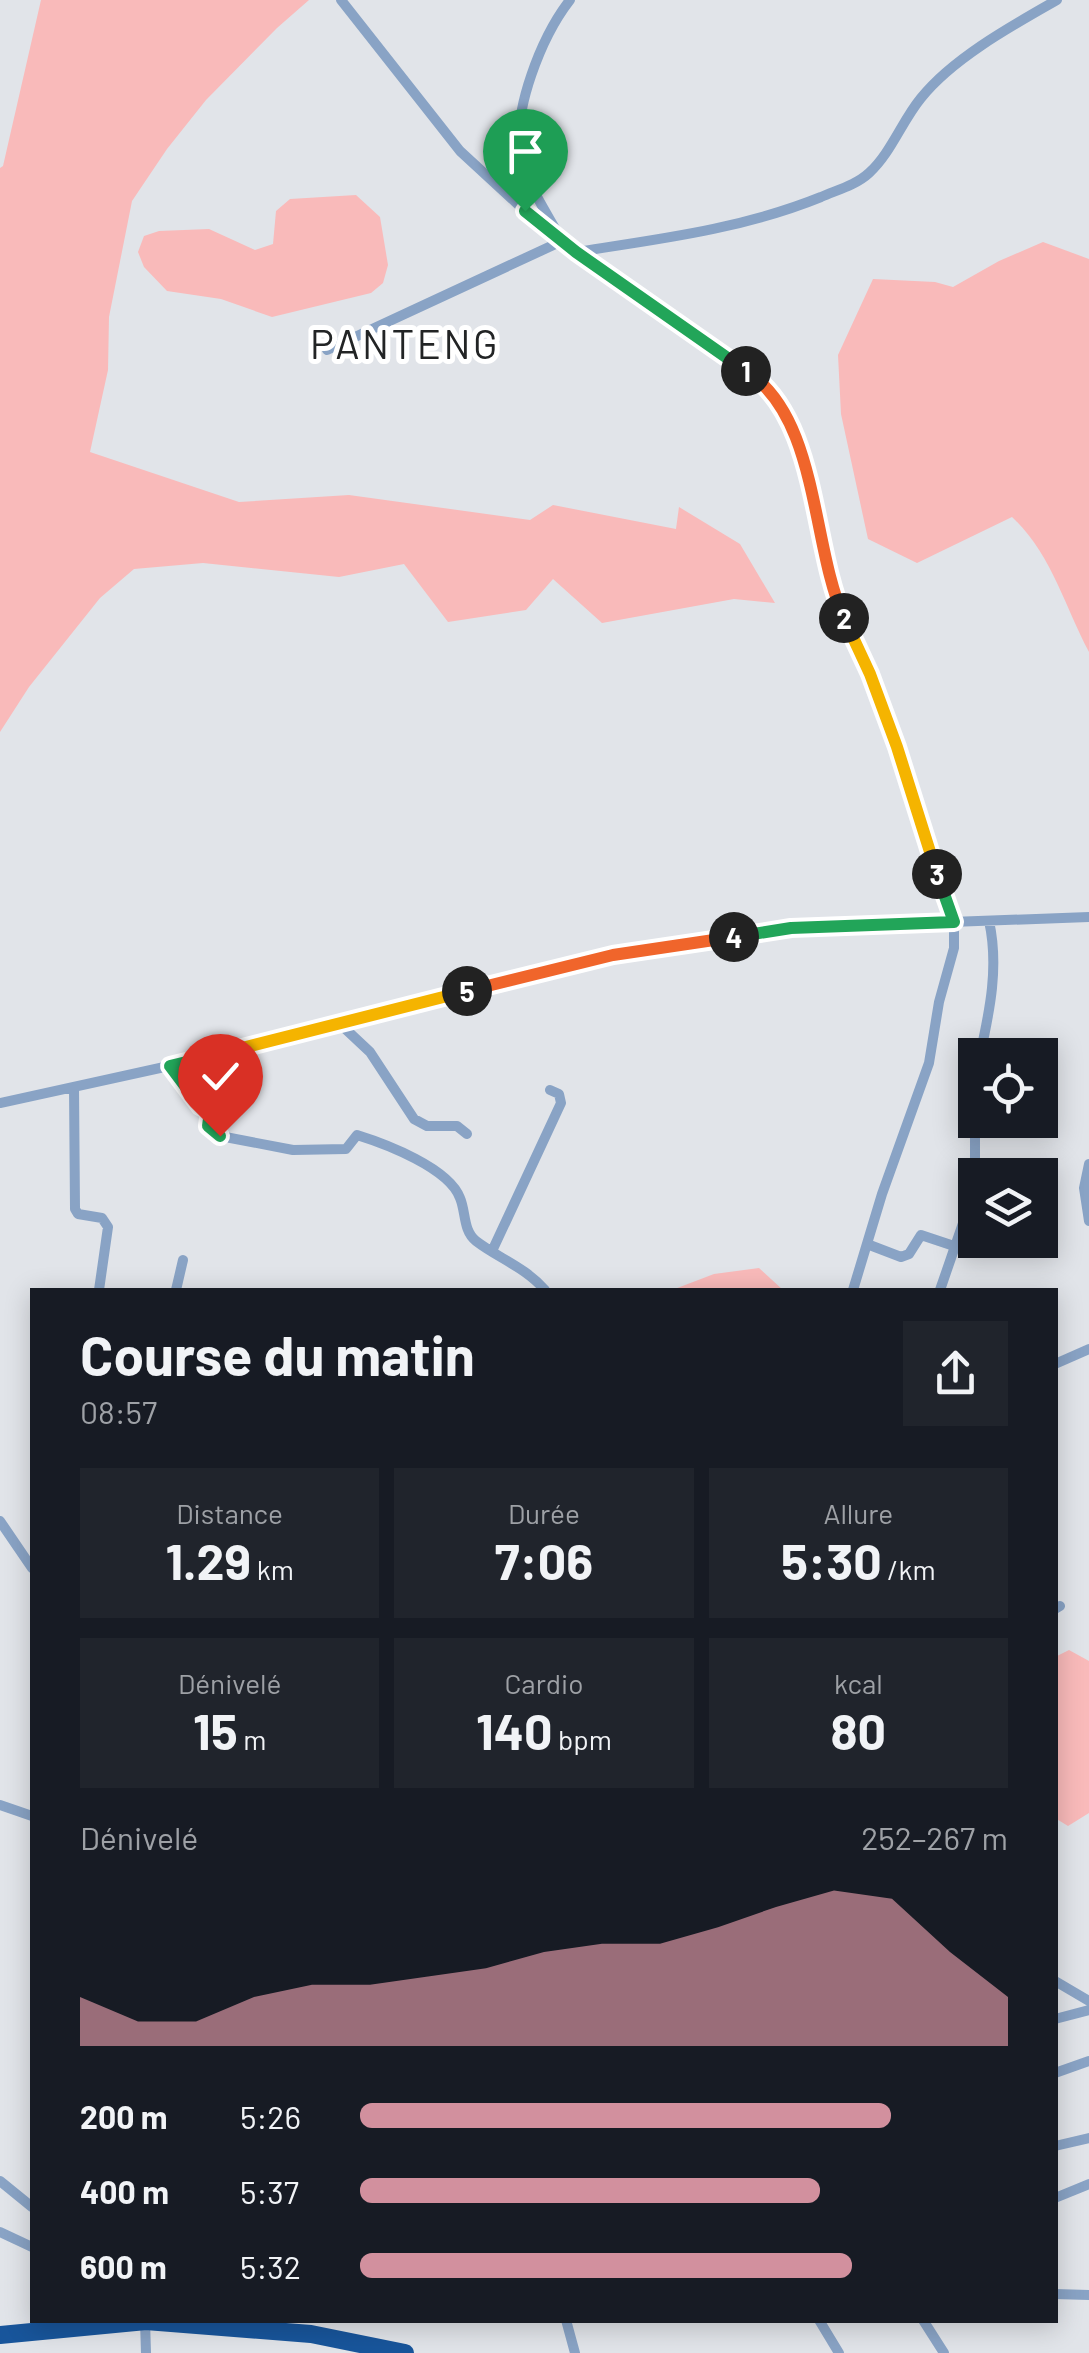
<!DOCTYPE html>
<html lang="fr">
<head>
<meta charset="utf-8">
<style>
	body { margin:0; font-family:Barlow,sans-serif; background:#20242c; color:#f1f3f6; height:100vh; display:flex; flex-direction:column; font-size:38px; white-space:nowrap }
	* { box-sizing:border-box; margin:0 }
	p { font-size:32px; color:#9ea1a6 }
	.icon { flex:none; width:55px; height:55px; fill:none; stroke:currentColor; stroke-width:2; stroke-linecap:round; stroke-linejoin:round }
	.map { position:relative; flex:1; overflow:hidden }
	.drawer { position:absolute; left:30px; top:1288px; width:1028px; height:1035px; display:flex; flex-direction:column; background:#171b24; border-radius:0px; box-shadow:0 5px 25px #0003 }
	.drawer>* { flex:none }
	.controls { position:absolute; left:958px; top:1038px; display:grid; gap:20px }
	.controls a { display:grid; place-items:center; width:100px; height:100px; border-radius:0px; background:#171b24; box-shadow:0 5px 25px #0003; font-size:50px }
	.pin { position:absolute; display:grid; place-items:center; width:85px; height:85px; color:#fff; margin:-102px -42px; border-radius:50% 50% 50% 0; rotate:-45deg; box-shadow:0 0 10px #0007 }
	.pin .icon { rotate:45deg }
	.km { position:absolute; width:50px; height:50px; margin:-25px; border-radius:50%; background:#222; color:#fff; font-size:28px; line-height:50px; text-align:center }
	.round { display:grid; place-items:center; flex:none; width:105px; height:105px; border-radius:0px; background:#20242c }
	.head { display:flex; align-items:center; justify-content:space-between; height:170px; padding:0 50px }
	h1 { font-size:55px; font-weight:700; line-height:75px }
	.stats { display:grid; grid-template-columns:repeat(3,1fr); gap:15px; height:170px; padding:10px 50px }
	.stats div { display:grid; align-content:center; border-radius:0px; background:#20242c; text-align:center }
	.stats b { font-size:50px; font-weight:700 }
	.stats small { font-size:28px; font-weight:400 }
	.stats p { font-size:28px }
	.chart { height:280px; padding:20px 50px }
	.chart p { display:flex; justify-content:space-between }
	.chart svg { width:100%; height:180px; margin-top:10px; fill:#d2909e; opacity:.7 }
	ul { padding:0 50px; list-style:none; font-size:32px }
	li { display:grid; grid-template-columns:160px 120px 1fr; align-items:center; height:75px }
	li i { height:25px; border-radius:12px; background:#d2909e }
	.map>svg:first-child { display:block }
	.green { fill:#f9baba }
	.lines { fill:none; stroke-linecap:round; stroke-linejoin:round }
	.street { stroke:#89a3c5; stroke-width:10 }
	.highway { stroke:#18559b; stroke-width:18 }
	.split-1-casing { stroke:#fff; stroke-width:20 }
	.split-2-casing { stroke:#fff; stroke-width:20 }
	.split-3-casing { stroke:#fff; stroke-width:20 }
	.split-4-casing { stroke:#fff; stroke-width:20 }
	.split-5-casing { stroke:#fff; stroke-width:20 }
	.split-6-casing { stroke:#fff; stroke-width:20 }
	.split-7-casing { stroke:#fff; stroke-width:20 }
	.split-1 { stroke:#22a559; stroke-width:12 }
	.split-2 { stroke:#f0652b; stroke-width:12 }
	.split-3 { stroke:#f5b400; stroke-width:12 }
	.split-4 { stroke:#22a559; stroke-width:12 }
	.split-5 { stroke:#f0652b; stroke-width:12 }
	.split-6 { stroke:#f5b400; stroke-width:12 }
	.split-7 { stroke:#22a559; stroke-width:12 }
	.labels { text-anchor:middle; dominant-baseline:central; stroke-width:10; stroke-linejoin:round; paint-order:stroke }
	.quarter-label { font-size:40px; letter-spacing:2.5px; fill:#222425; stroke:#fff }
</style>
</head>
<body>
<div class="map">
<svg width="1089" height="2353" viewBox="0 0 1089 2353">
	<rect width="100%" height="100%" fill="#e1e4e9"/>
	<path class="green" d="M41,0H309L277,28L206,100L167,149L132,201L109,317L108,370L90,452L239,502L349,495L530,520L553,505L676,529L679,507L740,544L775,603L734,599L602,623L553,579L526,610L448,622L404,564L339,577L203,563L134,569L100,598L29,687L0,732V168L3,166Z
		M356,195L380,217L388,265L383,283L371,293L272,317L221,299L167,291L144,267L138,252L144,236L159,231L209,229L255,250L273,244L276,211L290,199Z
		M1043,242L1089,259V652C1065,607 1051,553 1012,517L917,563L868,539L841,414L838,355L873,279L935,282L953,287L999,261Z
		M759,1268L783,1290H672L714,1274Z
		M1069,1650L1089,1661V1813L1068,1826L1055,1818V1657Z"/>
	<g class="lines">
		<path class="street" d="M341,0L460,151L525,211L711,349L759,380L778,399L796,441L814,501L834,592L884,709L954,922V948L939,1002L929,1063L882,1194L853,1290
			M576,252C660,239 742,229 821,197C837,190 856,185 869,173C891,153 902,121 921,98C953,58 1013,25 1057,0
			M327,350L562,241C550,218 526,183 521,158C511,112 542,36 570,0
			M338,1022L370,1052L414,1119L427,1126H457L467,1134
			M980,1055C990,1010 999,966 989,921
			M169,1066L200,1106L210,1111L209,1126L220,1136L293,1150L346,1149L357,1135C386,1144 449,1168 460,1198C466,1212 463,1231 476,1241C498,1258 525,1267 545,1290
			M74,1087L75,1209L78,1214L102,1218L108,1227L99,1290
			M0,1103L169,1066L613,955L791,928L1089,917
			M1089,1164L1084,1188L1089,1221
			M867,1244L901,1257L909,1254L921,1235L954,1246L988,1250
			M493,1249L561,1103L559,1094L550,1090
			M176,1290L183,1260
			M940,1290L970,1203L975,1172V1080
			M1055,1364L1089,1349
			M0,1521L32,1568
			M1055,1609L1060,1606
			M0,1805L32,1816
			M1055,1981L1089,2001
			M1055,2019L1089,2010
			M1055,2073L1089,2061
			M1055,2146L1089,2138
			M0,2181L32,2207
			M1055,2198L1089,2184
			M0,2232L32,2247
			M1055,2294L1089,2295
			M145,2320L146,2353
			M566,2320L575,2353
			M819,2320L839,2353
			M923,2320L944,2353"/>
		<path class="highway" d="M0,2335L146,2321L311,2334L405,2353"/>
	</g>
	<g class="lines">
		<g class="split-1-casing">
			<path id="split-1" d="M525,211L576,252L746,371"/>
		</g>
		<g class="split-2-casing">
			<path id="split-2" d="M746,371C819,417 811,545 844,618"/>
		</g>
		<g class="split-3-casing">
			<path id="split-3" d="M844,618L870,674L897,747L937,874"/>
		</g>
		<g class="split-4-casing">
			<path id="split-4" d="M734,937L791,928L954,922L937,874"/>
		</g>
		<g class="split-5-casing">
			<path id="split-5" d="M467,991L613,955L734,937"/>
		</g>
		<g class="split-6-casing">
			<path id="split-6" d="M203,1058L467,991"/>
		</g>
		<g class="split-7-casing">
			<path id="split-7" d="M203,1058L170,1066L200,1106L210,1111L208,1126L220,1136"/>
		</g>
		<use href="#split-1" class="split-1"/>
		<use href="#split-2" class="split-2"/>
		<use href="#split-3" class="split-3"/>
		<use href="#split-4" class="split-4"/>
		<use href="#split-5" class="split-5"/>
		<use href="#split-6" class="split-6"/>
		<use href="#split-7" class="split-7"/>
	</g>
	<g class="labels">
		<g class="quarter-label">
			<text x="405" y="343">PANTENG</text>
		</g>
	</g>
</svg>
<div class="controls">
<a><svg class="icon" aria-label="locate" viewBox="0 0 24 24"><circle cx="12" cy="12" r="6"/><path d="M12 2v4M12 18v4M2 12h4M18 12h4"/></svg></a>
<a><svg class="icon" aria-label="layers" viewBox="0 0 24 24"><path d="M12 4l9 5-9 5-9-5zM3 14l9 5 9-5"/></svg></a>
</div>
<div class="pin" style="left:525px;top:211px;background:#1e9e55"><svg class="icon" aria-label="arrive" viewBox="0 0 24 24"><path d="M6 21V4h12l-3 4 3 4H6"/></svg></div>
<div class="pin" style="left:220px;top:1136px;background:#d93025"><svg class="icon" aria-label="check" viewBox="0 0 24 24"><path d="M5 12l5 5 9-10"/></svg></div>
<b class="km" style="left:746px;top:371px">1</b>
<b class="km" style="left:844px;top:618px">2</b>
<b class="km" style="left:937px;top:874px">3</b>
<b class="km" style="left:734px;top:937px">4</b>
<b class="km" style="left:467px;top:991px">5</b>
<section class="drawer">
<div class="head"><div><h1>Course du matin</h1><p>08:57</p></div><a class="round"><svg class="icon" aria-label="share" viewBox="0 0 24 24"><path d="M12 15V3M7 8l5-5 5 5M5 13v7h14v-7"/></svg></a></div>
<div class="stats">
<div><p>Distance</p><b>1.29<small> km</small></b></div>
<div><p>Durée</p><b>7:06</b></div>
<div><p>Allure</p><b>5:30<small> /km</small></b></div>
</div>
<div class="stats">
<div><p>Dénivelé</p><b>15<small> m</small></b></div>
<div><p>Cardio</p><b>140<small> bpm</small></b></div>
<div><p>kcal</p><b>80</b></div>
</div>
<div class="chart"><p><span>Dénivelé</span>252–267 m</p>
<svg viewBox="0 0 160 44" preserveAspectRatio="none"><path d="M0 44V32L10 38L20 38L30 32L40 29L50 29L60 27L70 25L80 21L90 19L100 19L110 15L120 10L130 6L140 8L150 21L160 32V44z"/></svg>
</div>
<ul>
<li><b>200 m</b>5:26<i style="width:82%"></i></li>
<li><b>400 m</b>5:37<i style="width:71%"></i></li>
<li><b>600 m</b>5:32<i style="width:76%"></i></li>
</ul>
</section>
</div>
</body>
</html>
